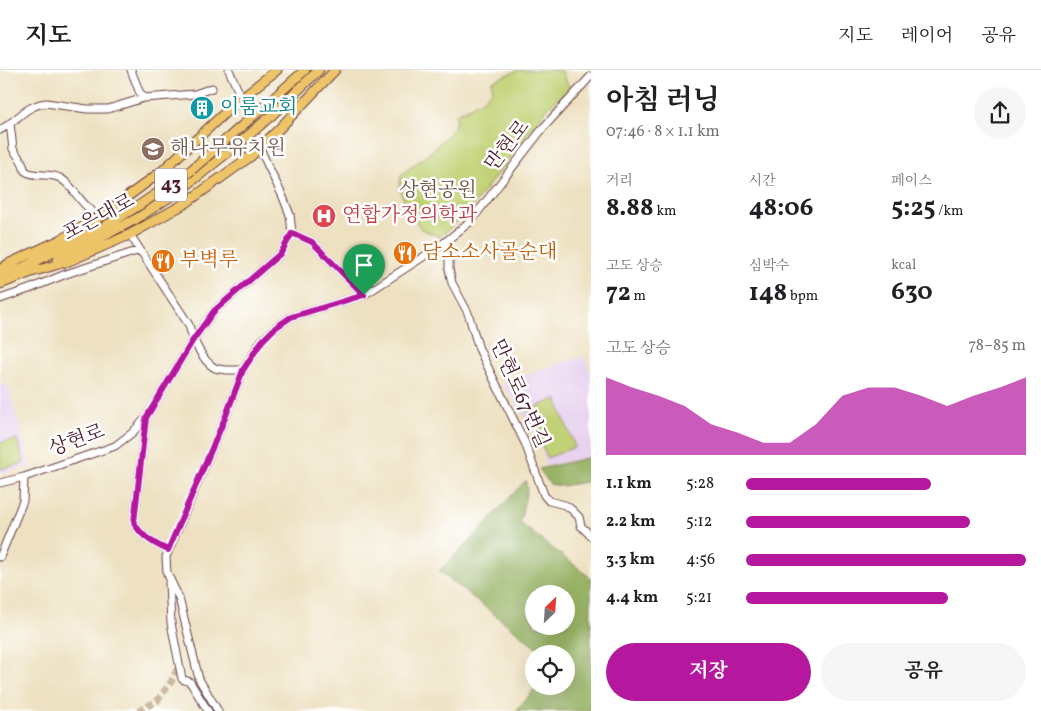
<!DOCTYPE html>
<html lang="ko">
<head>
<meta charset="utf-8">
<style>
	body { margin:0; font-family:Vollkorn,"Noto Serif KR",serif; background:#f6f6f6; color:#202124; height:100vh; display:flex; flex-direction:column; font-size:19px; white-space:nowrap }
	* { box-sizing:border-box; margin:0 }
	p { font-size:16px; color:#757577 }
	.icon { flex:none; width:28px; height:28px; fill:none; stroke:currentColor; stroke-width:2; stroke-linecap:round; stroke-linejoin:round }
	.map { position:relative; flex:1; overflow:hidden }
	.details { display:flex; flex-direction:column; background:#fff; width:450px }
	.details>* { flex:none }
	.needle { width:32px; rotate:25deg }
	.controls { position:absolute; left:525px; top:515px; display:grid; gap:10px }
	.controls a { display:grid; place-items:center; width:50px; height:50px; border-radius:50%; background:#fff; box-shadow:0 5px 20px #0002; font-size:25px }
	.pin { position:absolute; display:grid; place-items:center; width:42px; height:42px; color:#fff; margin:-51px -21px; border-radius:50% 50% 50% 0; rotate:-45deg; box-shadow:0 0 5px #0007 }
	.pin .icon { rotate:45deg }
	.round { display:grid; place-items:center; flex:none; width:52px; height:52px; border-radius:26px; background:#f6f6f6 }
	.head { display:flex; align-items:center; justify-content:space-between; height:85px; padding:0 15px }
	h1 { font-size:28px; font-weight:700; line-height:38px }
	.figures { display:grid; grid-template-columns:repeat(3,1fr); gap:8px; height:85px; padding:5px 15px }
	.figures div { display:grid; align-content:center }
	.figures b { font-size:25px; font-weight:700 }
	.figures small { font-size:14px; font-weight:400 }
	.figures p { font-size:14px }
	.chart { height:140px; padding:10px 15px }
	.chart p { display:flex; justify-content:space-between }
	.chart svg { width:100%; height:90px; margin-top:5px; fill:#b5179e; opacity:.7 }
	.button { display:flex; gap:10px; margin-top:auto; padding:10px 15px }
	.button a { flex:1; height:58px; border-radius:30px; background:#b5179e; color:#fff; font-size:20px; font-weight:700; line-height:58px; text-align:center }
	.button a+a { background:#f6f6f6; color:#202124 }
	ul { padding:0 15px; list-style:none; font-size:16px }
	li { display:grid; grid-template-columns:80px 60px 1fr; align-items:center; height:38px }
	li i { height:12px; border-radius:6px; background:#b5179e }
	header { display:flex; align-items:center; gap:30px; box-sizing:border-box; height:70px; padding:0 25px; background:#fff; border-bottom:1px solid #e0e0e0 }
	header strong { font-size:24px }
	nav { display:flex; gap:28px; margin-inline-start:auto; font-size:18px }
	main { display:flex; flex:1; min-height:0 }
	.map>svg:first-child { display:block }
	.built { fill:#e8d2ef }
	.green { fill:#c1d174; stroke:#867850 }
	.forest { fill:#98b366; stroke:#716948; fill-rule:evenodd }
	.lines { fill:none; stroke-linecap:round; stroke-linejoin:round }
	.minor-tunnel { stroke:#cdbaa3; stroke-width:7; stroke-dasharray:7 3.5; stroke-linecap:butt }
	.minor-casing { stroke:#633c42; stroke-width:9 }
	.major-casing { stroke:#633c42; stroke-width:11 }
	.minor { stroke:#fff; stroke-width:7 }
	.major { stroke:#eec469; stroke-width:9 }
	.major-bridge-casing { stroke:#633c42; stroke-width:11; stroke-linecap:butt }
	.major-bridge { stroke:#eec469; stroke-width:9 }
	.route-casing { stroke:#fff; stroke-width:10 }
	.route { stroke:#b5179e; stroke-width:6 }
	.labels { text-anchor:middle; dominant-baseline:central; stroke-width:5; stroke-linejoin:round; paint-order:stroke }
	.shield { fill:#fff; stroke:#80626b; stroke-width:1 }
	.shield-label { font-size:19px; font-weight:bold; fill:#4a1f2b }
	.culture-label { font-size:20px; fill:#0d838f; stroke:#fff; text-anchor:start }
	.street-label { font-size:20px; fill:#4a1f2b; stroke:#fff }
	.education-label { font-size:20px; fill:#785e54; stroke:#fff; text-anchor:start }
	.park-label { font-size:20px; fill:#6e5441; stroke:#fff }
	.health-label { font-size:20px; fill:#be3a42; stroke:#fff; text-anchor:start }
	.food-label { font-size:20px; fill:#c56008; stroke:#fff; text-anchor:start }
</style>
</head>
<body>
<header>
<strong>지도</strong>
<nav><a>지도</a><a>레이어</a><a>공유</a></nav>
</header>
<main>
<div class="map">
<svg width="591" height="641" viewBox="0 0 591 641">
	<rect width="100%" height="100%" fill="#fff"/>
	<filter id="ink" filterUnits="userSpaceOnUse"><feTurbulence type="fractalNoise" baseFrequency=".02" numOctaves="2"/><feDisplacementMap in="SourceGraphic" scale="10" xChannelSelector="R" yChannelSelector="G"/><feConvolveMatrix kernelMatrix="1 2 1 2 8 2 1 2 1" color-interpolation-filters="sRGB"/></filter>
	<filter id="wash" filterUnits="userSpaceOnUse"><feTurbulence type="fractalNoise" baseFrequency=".0096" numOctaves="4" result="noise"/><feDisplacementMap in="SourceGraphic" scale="20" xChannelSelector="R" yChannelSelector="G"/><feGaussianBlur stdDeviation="1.12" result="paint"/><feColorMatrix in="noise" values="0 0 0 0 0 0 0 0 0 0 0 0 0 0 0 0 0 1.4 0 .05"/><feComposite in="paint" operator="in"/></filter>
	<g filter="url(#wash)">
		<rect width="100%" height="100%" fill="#eee1c1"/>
		<path class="built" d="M584,286L591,304V386L545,396L542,379L536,364L502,313Z
			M8,314L30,397L0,403V316Z"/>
		<path class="green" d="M518,0H561L570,19L548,37L478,129L459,150L440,167L421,159L407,138L399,118L401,105L433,80L454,58L457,44L484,29L492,20V11Z
			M556,329L575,377L547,388L528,340Z
			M17,369L24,393L0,399V373Z"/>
		<path class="forest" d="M591,387V411L562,416L550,414L539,399Z
			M526,410L527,419L520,453L591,508V641H516L537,616H566V584H545L439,501L467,474ZM534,524H566V556H534Z"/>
	</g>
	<g filter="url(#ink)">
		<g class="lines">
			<path class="minor-tunnel" d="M91,140L131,166
				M138,641L157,631L171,612L179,596"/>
			<g class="minor-casing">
				<path id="minor" d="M144,28L195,24L212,18
					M10,53L13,79L22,92L25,101C35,108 49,102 60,108C73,115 79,132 91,140
					M0,60C17,51 26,35 46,33L87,39H108L144,28L139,21L131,0
					M292,163L312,172L364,225
					M131,166L189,255C192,268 202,291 215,298C223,301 235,300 243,300
					M444,174L449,186V199L452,213L468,243L479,279L525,373L544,425L549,431L565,435L571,439L579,447L581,456L591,466
					M0,229L29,219L66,204L140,180
					M146,348L134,452C140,466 154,474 168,480
					M0,413L24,407L115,376L132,363L146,348L193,270L214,241L281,183L292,163L290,145L283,127L260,79L247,41L229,0
					M0,487L23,431L24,407
					M169,512L171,553L182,609L190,612L208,641
					M218,641L199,609L179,528L167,503L166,487L225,348L243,300L261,271L275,258L291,247L364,225L440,176L470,152L543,58L591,6"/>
			</g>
			<g class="major-casing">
				<path id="major" d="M267,34L305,0
					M273,44L319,0
					M136,149L182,119L242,71
					M58,190L107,164
					M0,200L8,194L60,170L100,147L162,101L241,28L277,0
					M35,201L69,191L129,165L186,133L251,86L279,59L335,0
					M0,205L22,198L100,159
					M0,214L39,199"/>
			</g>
			<use href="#minor" class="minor"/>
			<use href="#major" class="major"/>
			<g class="major-bridge-casing">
				<path id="major-bridge" d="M242,71L273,44
					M100,159L138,136L189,102L267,34
					M107,164L136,149"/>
			</g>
			<use href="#major-bridge" class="major-bridge"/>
		</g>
	</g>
	<g class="lines" filter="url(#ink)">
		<g class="route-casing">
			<path id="route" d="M292,163L312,172L364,225L291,247L275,258L262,271L243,300L225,348L168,480C154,474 140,466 134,452L146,348L193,270L214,241L281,183Z"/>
		</g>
		<use href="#route" class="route"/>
	</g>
	<defs>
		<g id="building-disc" transform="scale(1.25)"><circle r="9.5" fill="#0f9aa8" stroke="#fff"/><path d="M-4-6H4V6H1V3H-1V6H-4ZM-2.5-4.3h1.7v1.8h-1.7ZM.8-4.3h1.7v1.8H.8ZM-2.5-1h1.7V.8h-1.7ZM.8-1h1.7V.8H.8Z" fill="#fff"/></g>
		<g id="school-disc" transform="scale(1.25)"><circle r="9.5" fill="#8d6e63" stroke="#fff"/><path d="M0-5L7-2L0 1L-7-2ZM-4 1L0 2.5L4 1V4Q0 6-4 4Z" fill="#fff"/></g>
		<g id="hospital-disc" transform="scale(1.25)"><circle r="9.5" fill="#e0444e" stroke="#fff"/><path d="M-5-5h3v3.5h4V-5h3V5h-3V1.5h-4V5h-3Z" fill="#fff"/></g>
		<g id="restaurant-disc" transform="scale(1.25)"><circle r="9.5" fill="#e8710a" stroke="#fff"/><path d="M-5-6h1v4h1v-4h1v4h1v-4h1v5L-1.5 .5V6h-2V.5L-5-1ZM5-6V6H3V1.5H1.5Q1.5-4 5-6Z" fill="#fff"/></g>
	</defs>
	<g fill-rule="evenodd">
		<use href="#building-disc" x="202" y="38"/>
		<use href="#school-disc" x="153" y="79"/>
		<use href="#hospital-disc" x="324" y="146"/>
		<use href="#restaurant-disc" x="405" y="183"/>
		<use href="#restaurant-disc" x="163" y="191"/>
	</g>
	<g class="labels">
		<rect class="shield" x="155" y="98.5" width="32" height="33" rx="4"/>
		<g class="shield-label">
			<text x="171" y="115">43</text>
		</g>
		<g class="culture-label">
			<text x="220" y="38">이룸교회</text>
		</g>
		<g class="street-label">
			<text transform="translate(508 76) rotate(-52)">만현로</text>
			<text transform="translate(99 148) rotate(-28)">포은대로</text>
			<text transform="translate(519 324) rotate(66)">만현로67번길</text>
			<text transform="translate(77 371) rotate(-20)">상현로</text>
		</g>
		<g class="education-label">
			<text x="170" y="79">해나무유치원</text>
		</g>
		<g class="park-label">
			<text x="438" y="121">상현공원</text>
		</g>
		<g class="health-label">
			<text x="342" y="146">연합가정의학과</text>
		</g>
		<g class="food-label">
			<text x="422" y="183">담소소사골순대</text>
			<text x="180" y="191">부벽루</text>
		</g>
	</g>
</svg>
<div class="controls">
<a><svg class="needle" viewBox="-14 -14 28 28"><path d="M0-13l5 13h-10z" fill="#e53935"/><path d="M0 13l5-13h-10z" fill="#757577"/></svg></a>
<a><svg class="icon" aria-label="locate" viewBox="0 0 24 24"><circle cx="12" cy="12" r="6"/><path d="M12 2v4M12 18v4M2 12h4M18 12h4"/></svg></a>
</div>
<div class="pin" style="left:364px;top:225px;background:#1e9e55"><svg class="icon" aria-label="arrive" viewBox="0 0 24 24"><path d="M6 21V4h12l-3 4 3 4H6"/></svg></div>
</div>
<section class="details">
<div class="head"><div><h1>아침 러닝</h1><p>07:46 · 8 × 1.1 km</p></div><a class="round"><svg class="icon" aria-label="share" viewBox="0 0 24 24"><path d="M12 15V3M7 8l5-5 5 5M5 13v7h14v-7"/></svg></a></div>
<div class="figures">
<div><p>거리</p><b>8.88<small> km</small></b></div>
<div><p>시간</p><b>48:06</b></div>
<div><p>페이스</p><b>5:25<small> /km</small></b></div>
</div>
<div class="figures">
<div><p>고도 상승</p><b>72<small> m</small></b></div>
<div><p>심박수</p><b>148<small> bpm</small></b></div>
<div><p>kcal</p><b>630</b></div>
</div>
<div class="chart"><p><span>고도 상승</span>78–85 m</p>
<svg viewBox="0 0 160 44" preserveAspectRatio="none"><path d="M0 44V6L10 11L20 15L30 20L40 29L50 33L60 38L70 38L80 29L90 15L100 11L110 11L120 15L130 20L140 15L150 11L160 6V44z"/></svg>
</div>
<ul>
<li><b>1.1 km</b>5:28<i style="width:66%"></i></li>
<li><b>2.2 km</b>5:12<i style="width:80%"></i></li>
<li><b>3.3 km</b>4:56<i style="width:100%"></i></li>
<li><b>4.4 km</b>5:21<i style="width:72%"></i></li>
</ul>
<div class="button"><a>저장</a><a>공유</a></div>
</section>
</main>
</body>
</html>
